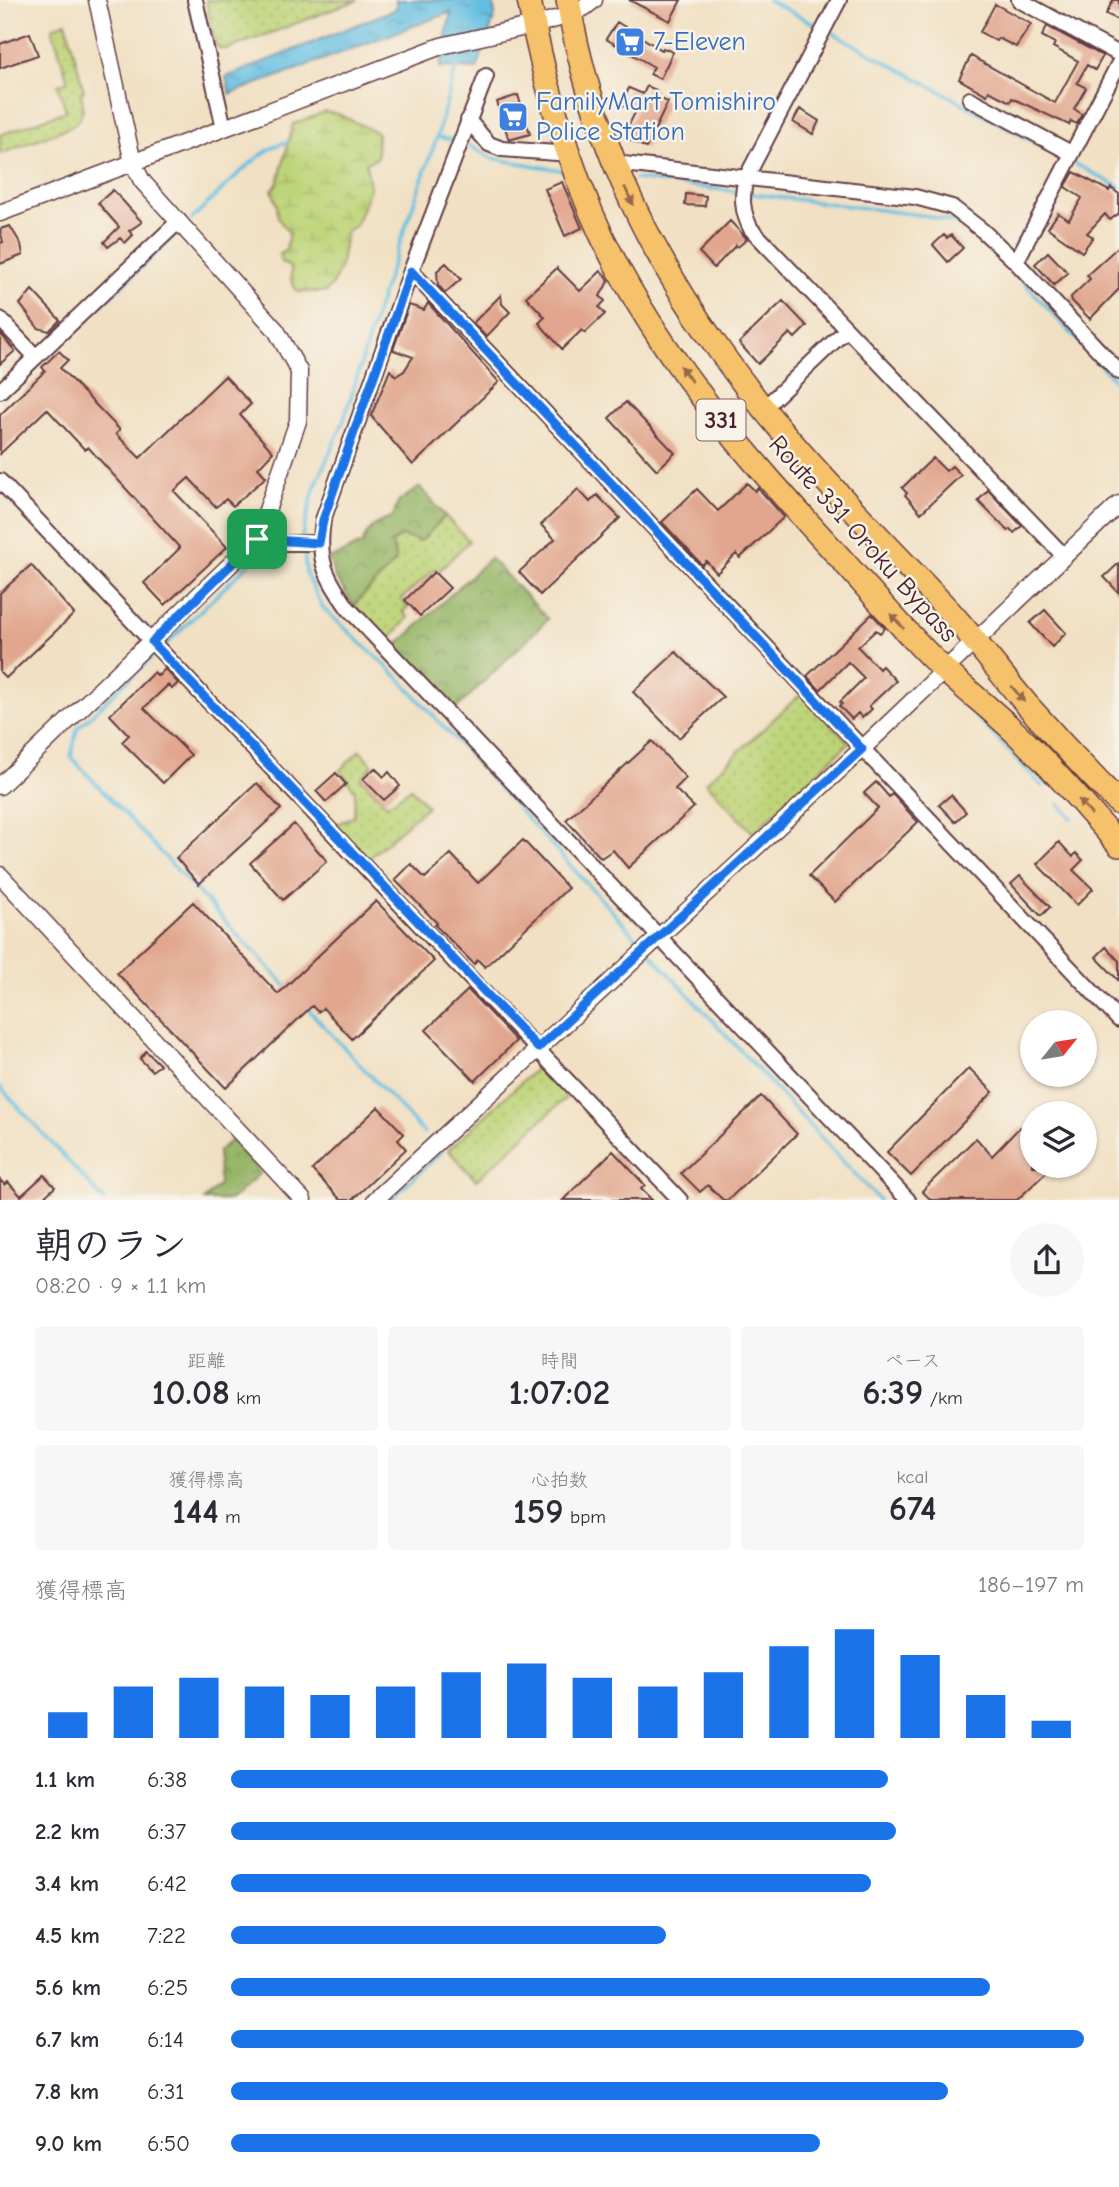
<!DOCTYPE html>
<html lang="ja">
<head>
<meta charset="utf-8">
<style>
	body { margin:0; font-family:"Comic Neue","Klee One",sans-serif; background:#f7f7f7; color:#2b2b33; height:100vh; display:flex; flex-direction:column; font-size:26px; white-space:nowrap }
	* { box-sizing:border-box; margin:0 }
	p { font-size:23px; color:#7c7c81 }
	.icon { flex:none; width:38px; height:38px; fill:none; stroke:currentColor; stroke-width:2; stroke-linecap:round; stroke-linejoin:round }
	.map { position:relative; height:1200px; overflow:hidden }
	.side { display:flex; flex-direction:column; background:#fff; flex:1 }
	.side>* { flex:none }
	.needle { width:46px; rotate:60deg }
	.fabs { position:absolute; left:1020px; top:1010px; display:grid; gap:14px }
	.fabs a { display:grid; place-items:center; width:77px; height:77px; border-radius:50%; background:#fff; box-shadow:0 2px 5px #0004; font-size:35px }
	.pin { position:absolute; display:grid; place-items:center; width:60px; height:60px; color:#fff; margin:-30px; border-radius:14px; box-shadow:0 4px 10px #0006 }
	.round { display:grid; place-items:center; flex:none; width:74px; height:74px; border-radius:37px; background:#f7f7f7 }
	.head { display:flex; align-items:center; justify-content:space-between; height:119px; padding:0 35px }
	h1 { font-size:38px; font-weight:600; line-height:52px }
	.stats { display:grid; grid-template-columns:repeat(3,1fr); gap:10px; height:119px; padding:7px 35px }
	.stats div { display:grid; align-content:center; border-radius:7px; background:#f7f7f7; text-align:center }
	.stats b { font-size:35px; font-weight:600 }
	.stats small { font-size:19px; font-weight:400 }
	.stats p { font-size:19px }
	.chart { height:196px; padding:14px 35px }
	.chart p { display:flex; justify-content:space-between }
	.chart svg { width:100%; height:126px; margin-top:7px; stroke:#1a73e8; stroke-width:6 }
	ul { padding:0 35px; list-style:none; font-size:23px }
	li { display:grid; grid-template-columns:112px 84px 1fr; align-items:center; height:52px }
	li i { height:18px; border-radius:9px; background:#1a73e8 }
	.map>svg:first-child { display:block }
	.green { fill:url(#green-dots); stroke:#847a52; stroke-width:2 }
	.forest { fill:url(#forest-crowns); stroke:#706a4a; stroke-width:2 }
	.wetland { fill:url(#wetland-marsh); stroke:#847a52; stroke-width:2 }
	.water { fill:url(#water-ripples); stroke:#576f86; stroke-width:2 }
	.lines { fill:none; stroke-linecap:round; stroke-linejoin:round }
	.stream { stroke:#64bfe2; stroke-width:3.5 }
	.building { fill:#e1a68d }
	.minor-casing { stroke:#633c42; stroke-width:18 }
	.tertiary-casing { stroke:#633c42; stroke-width:19 }
	.trunk-casing { stroke:#633c42; stroke-width:26 }
	.minor { stroke:#fff; stroke-width:14 }
	.tertiary { stroke:#fff; stroke-width:16 }
	.trunk { stroke:#f5c16b; stroke-width:23 }
	.oneway { fill:#976848 }
	.route-casing { stroke:#fff; stroke-width:14 }
	.route { stroke:#1a73e8; stroke-width:9 }
	.labels { text-anchor:middle; dominant-baseline:central; stroke-width:5; stroke-linejoin:round; paint-order:stroke }
	.shield { fill:#f7f3e8; stroke:#7e5f64; stroke-width:2 }
	.shield-label { font-size:24px; font-weight:bold; fill:#4a1f2b }
	.shop-label { font-size:26px; fill:#366cbe; stroke:#f7f3e8; text-anchor:start }
	.street-label { font-size:26px; fill:#4a1f2b; stroke:#f7f3e8 }
</style>
</head>
<body>
<div class="map">
<svg width="1119" height="1200" viewBox="0 0 1119 1200">
	<defs>
		<pattern id="green-dots" width="8" height="8" patternUnits="userSpaceOnUse" patternTransform="scale(1.75)"><rect width="8" height="8" fill="#bed478"/><path d="M2 2h.1M6 6h.1" fill="none" stroke="#a5b668" stroke-width="1.8" stroke-linecap="round"/></pattern>
		<pattern id="forest-crowns" width="20" height="18" patternUnits="userSpaceOnUse" patternTransform="scale(1.75)"><rect width="20" height="18" fill="#96b668"/><path d="M2 6a3 3 0 1 1 6 0M12 15a3 3 0 1 1 6 0" fill="none" stroke="#7c9356"/></pattern>
		<pattern id="wetland-marsh" width="20" height="14" patternUnits="userSpaceOnUse" patternTransform="scale(1.75)"><rect width="20" height="14" fill="#bed478"/><path d="M1 5h8M5 5V1M11 12h8M15 12V8" fill="none" stroke="#a5b668"/></pattern>
		<pattern id="water-ripples" width="26" height="14" patternUnits="userSpaceOnUse" patternTransform="scale(1.75)"><rect width="26" height="14" fill="#64bfe2"/><path d="M2 4q2-2 4 0t4 0M15 11q2-2 4 0t4 0" fill="none" stroke="#549bb7"/></pattern>
	</defs>
	<rect width="100%" height="100%" fill="#f7f3e8"/>
	<filter id="ink" filterUnits="userSpaceOnUse"><feTurbulence type="fractalNoise" baseFrequency=".0143" numOctaves="2"/><feDisplacementMap in="SourceGraphic" scale="14" xChannelSelector="R" yChannelSelector="G"/><feConvolveMatrix kernelMatrix="1 2 1 2 8 2 1 2 1" color-interpolation-filters="sRGB"/></filter>
	<filter id="wash" filterUnits="userSpaceOnUse"><feTurbulence type="fractalNoise" baseFrequency=".00686" numOctaves="4" result="noise"/><feDisplacementMap in="SourceGraphic" scale="28" xChannelSelector="R" yChannelSelector="G"/><feGaussianBlur stdDeviation="1.57" result="paint"/><feColorMatrix in="noise" values="0 0 0 0 0 0 0 0 0 0 0 0 0 0 0 0 0 1.4 0 .05"/><feComposite in="paint" operator="in"/></filter>
	<g filter="url(#wash)">
		<rect width="100%" height="100%" fill="#f1e0c3"/>
		<path class="green" d="M206,0H358L228,49H220L215,43Z
			M66,22L84,91L81,92C84,108 85,118 70,127L0,154V135L66,111L58,85L68,81L52,28Z
			M445,516L469,541L438,572L435,569L401,599L408,607L403,611L408,618L388,641L354,605L396,561L392,543L400,536L421,541Z
			M802,693L849,743L753,833L706,782Z
			M360,750L373,765L361,778L387,805L411,788L427,806L367,860L335,825L354,816L355,791L340,770Z
			M541,1064L569,1095L476,1180L448,1150Z"/>
		<path class="forest" d="M420,487L445,516L421,541L400,536L392,543L396,561L354,605L335,577L329,559L362,544C368,528 376,522 392,518L399,501Z
			M490,558L548,619L454,711L395,647Z
			M232,1140L260,1173L231,1200H204L219,1185L218,1151Z"/>
		<path class="wetland" d="M325,112L338,114L378,133L377,158L366,163L370,188L356,225L346,232C342,254 342,276 326,292H297L291,278V268L281,262L279,255L286,250L289,233L278,218L277,205L272,190L278,183L293,124Z"/>
		<path class="water" d="M396,0H493L495,15L477,69L440,67L451,12L230,94L226,77L396,9Z"/>
		<g class="lines">
			<path class="stream" d="M768,0L820,27
				M831,32L1064,158
				M437,137L455,141
				M463,142L491,158L565,171
				M1075,164L1119,187
				M635,179L739,192
				M746,193L928,216L959,224L988,244L1119,385
				M191,220C209,203 266,141 287,143
				M75,329L177,234
				M653,349L663,362
				M701,414L710,426
				M302,537L314,489L344,420L381,297L437,137L456,67
				M304,549L306,574L323,608L398,677L642,944
				M162,648L259,554L304,550
				M156,653L77,729L71,757L288,988
				M962,702L1043,787
				M1059,804L1072,818
				M650,953L879,1200
				M307,1008L424,1133
				M0,1087L104,1200
				M390,1200L441,1152"/>
		</g>
		<g id="blocks">
			<path class="building" d="M629,0H681L670,21Z
				M1113,0H1119V20L1106,14Z
				M995,4L1031,24L1016,47L998,38L996,41L980,32Z
				M617,22L662,50L663,48L673,52L660,79L650,74L654,67L606,39Z
				M1047,26L1103,56L1095,70L1087,65L1077,83L1086,88L1074,109L1082,114L1077,124L1071,121L1069,125L1012,98L1010,102L989,91L987,95L959,79L971,56L1055,103L1078,61L1053,47L1055,43L1042,36Z
				M30,33L38,55L0,68V44Z
				M647,86L656,90L654,96L668,102L646,148L623,136L636,111L624,106L627,100L624,99L629,88L643,94Z
				M518,95L530,134L509,140L497,102Z
				M800,109L819,121L813,134L793,122Z
				M1074,172L1109,191L1111,188L1119,194V213L1110,220L1105,214L1087,233L1093,237L1082,252L1048,228L1058,213L1069,220L1082,198L1065,187Z
				M562,182L582,228L565,236L545,189Z
				M113,190L142,222L129,231L133,235L125,243L120,238L108,247L104,242L119,227L98,203Z
				M686,194L706,196L705,206L685,205Z
				M730,221L747,239L738,247L736,245L714,268L699,252Z
				M10,226L21,244L23,255L0,264V243L3,242L0,229Z
				M944,235L947,238L951,235L963,248L948,262L933,245Z
				M1119,246V289L1090,319L1072,301L1071,297L1090,279L1087,275Z
				M1048,252L1068,273L1054,285L1035,264Z
				M446,263L461,279L445,293L438,285L437,271Z
				M557,268L580,291L601,271L609,280L600,296L605,301L599,307L605,314L585,333L582,330L562,349L539,323L545,317L526,297Z
				M32,290L60,320L49,331L38,328L20,304Z
				M501,295L502,304L510,312L486,337L473,323Z
				M783,301L807,326L795,338L790,333L758,364L739,343Z
				M428,303L499,382L413,465L371,416L390,370L396,376L404,371L413,357L393,350L409,305L424,310Z
				M0,333L15,351L0,364Z
				M59,351L68,360L60,368L120,430L116,434L140,458L225,376L251,404L240,415L273,452L258,468L266,477L233,506L226,499L216,507L189,478L174,491L227,547L165,605L144,583L180,548L88,447L85,450L47,409L0,454V415L45,371L42,367Z
				M626,402L675,453L657,470L609,418Z
				M933,458L946,471L952,466L961,475L921,513L905,495L907,493L902,488Z
				M747,483L755,491L758,488L784,517L740,558L736,554L717,573L706,561L702,565L662,522L697,489L718,511Z
				M578,489L590,502L597,495L620,518L540,595L519,572L555,539L541,525Z
				M988,490L1022,526L1014,533L1010,529L1008,531L978,501Z
				M1119,563V593L1104,577Z
				M31,565L74,614L6,678L0,672V593Z
				M434,572L450,588L420,616L405,600Z
				M1045,610L1066,633L1052,647L1030,623Z
				M872,614L885,628L880,633L876,630L858,647L879,669L882,666L896,681L869,706L872,709L862,718L858,713L852,719L839,706L842,704L840,702L864,678L848,662L820,690L807,676Z
				M676,652L723,697L679,738L633,692Z
				M165,669L178,683L172,689L168,685L144,708L191,755L163,783L122,742L129,735L110,715L154,672L158,676Z
				M652,741L686,778L675,789L694,807L628,868L613,850L601,858L566,820Z
				M375,768L384,777L389,772L400,786L384,800L363,779Z
				M336,773L346,784L326,802L316,791Z
				M876,782L889,797L892,794L918,822L835,902L809,876L878,808L864,793Z
				M257,783L281,809L199,884L176,858Z
				M951,795L966,812L955,822L939,805Z
				M294,824L327,861L283,900L250,863Z
				M523,840L568,888L485,967L478,960L474,964L435,925L437,923L395,880L411,864L425,878L451,854L478,883Z
				M1059,842L1073,857L1076,853L1083,860L1073,870L1093,889L1077,905L1037,864Z
				M1020,876L1050,907L1041,916L1011,884Z
				M376,901L434,961L352,1039L323,1008L318,1012L312,1006L226,1088L117,973L193,902L278,994Z
				M1106,947L1119,961V981L1096,957Z
				M468,990L516,1041L475,1081L426,1030Z
				M146,1051L160,1065L152,1071L140,1059Z
				M969,1068L993,1092L911,1176L887,1152Z
				M761,1096L797,1134L728,1200H723L708,1185L700,1192L681,1173Z
				M378,1107L404,1134L398,1140L406,1149L352,1200H341L312,1170Z
				M1020,1127L1032,1139V1166H1053L1017,1200H931L922,1191L976,1138L992,1156Z
				M613,1151L645,1185L641,1189L652,1200H563Z
				M44,1175L55,1187L41,1200H0V1180L5,1185L8,1182L21,1196Z"/>
		</g>
	</g>
	<g filter="url(#ink)">
		<use href="#blocks" fill-opacity="0" stroke="#633c42" stroke-width="2"/>
		<g class="lines">
			<g class="minor-casing">
				<path id="minor" d="M195,0L224,128
					M839,0L746,178C741,197 742,212 751,229L1064,556
					M1019,0L1119,54
					M486,76L411,271L323,520C317,560 325,576 348,608L908,1200
					M970,99L1071,153
					M468,120L489,144L502,149L570,154
					M615,163L915,197L952,207L983,231L1016,262L1119,372
					M1016,262L1119,63
					M411,271L1119,1020
					M0,319L36,357
					M0,391L179,221
					M764,408L846,330
					M0,481L680,1200
					M257,539L285,543H319"/>
			</g>
			<g class="tertiary-casing">
				<path id="tertiary" d="M0,213L441,46L534,25L570,15L585,7L594,0
					M0,786L257,539L298,421L299,371L276,330L142,181L133,163L97,0
					M0,875L303,1200
					M375,1200L862,749L1119,504"/>
			</g>
			<g class="trunk-casing">
				<path id="trunk" d="M529,0C546,97 579,202 629,288C684,384 758,469 833,550C866,586 898,624 933,659C960,686 992,709 1019,736C1055,771 1087,808 1119,845
					M568,0C588,125 644,244 717,347C784,444 871,527 951,613C978,643 1002,676 1029,707C1058,740 1088,772 1119,803"/>
			</g>
			<use href="#minor" class="minor"/>
			<use href="#tertiary" class="tertiary"/>
			<use href="#trunk" class="trunk"/>
		</g>
		<defs><path id="oneway-solid" d="M-6-.8H1V-3.2L6.5 0L1 3.2V.8H-6Z" transform="scale(1.75)"/></defs>
		<g class="oneway">
			<use href="#oneway-solid" transform="translate(629 196) rotate(65)"/>
			<use href="#oneway-solid" transform="translate(686 374) rotate(-126)"/>
			<use href="#oneway-solid" transform="translate(897 621) rotate(-133)"/>
			<use href="#oneway-solid" transform="translate(1018 694) rotate(51)"/>
			<use href="#oneway-solid" transform="translate(1085 807) rotate(-131)"/>
		</g>
	</g>
	<g class="lines" filter="url(#ink)">
		<g class="route-casing">
			<path id="route" d="M411,271L862,749L538,1048L152,642L257,539L319,543L323,520Z"/>
		</g>
		<use href="#route" class="route"/>
	</g>
	<defs>
		<g id="supermarket-square" transform="scale(1.575)"><rect x="-9" y="-9" width="18" height="18" rx="4" fill="#3f7fe0" stroke="#f7f3e8"/><path d="M-6-5.5h2.5l.6 2H6L4.5 2H-2.5L-4.4-4H-6ZM-1.5 3.2a1.3 1.3 0 1 0 .1 0ZM3 3.2a1.3 1.3 0 1 0 .1 0Z" fill="#fff"/></g>
	</defs>
	<g fill-rule="evenodd">
		<use href="#supermarket-square" x="630" y="42"/>
		<use href="#supermarket-square" x="513" y="117"/>
	</g>
	<g class="labels">
		<rect class="shield" x="696.5" y="399.5" width="49" height="41" rx="5"/>
		<g class="shield-label">
			<text x="721" y="420">331</text>
		</g>
		<g class="shop-label">
			<text x="653" y="42">7-Eleven</text>
			<text x="536" y="102">FamilyMart Tomishiro<tspan x="536" dy="30">Police Station</tspan></text>
		</g>
		<g class="street-label">
			<text transform="translate(863 539) rotate(48)">Route 331 Oroku Bypass</text>
		</g>
	</g>
</svg>
<div class="fabs">
<a><svg class="needle" viewBox="-14 -14 28 28"><path d="M0-13l5 13h-10z" fill="#e53935"/><path d="M0 13l5-13h-10z" fill="#7c7c81"/></svg></a>
<a><svg class="icon" aria-label="layers" viewBox="0 0 24 24"><path d="M12 4l9 5-9 5-9-5zM3 14l9 5 9-5"/></svg></a>
</div>
<div class="pin" style="left:257px;top:539px;background:#1e9e55"><svg class="icon" aria-label="arrive" viewBox="0 0 24 24"><path d="M6 21V4h12l-3 4 3 4H6"/></svg></div>
</div>
<section class="side">
<div class="head"><div><h1>朝のラン</h1><p>08:20 · 9 × 1.1 km</p></div><a class="round"><svg class="icon" aria-label="share" viewBox="0 0 24 24"><path d="M12 15V3M7 8l5-5 5 5M5 13v7h14v-7"/></svg></a></div>
<div class="stats">
<div><p>距離</p><b>10.08<small> km</small></b></div>
<div><p>時間</p><b>1:07:02</b></div>
<div><p>ペース</p><b>6:39<small> /km</small></b></div>
</div>
<div class="stats">
<div><p>獲得標高</p><b>144<small> m</small></b></div>
<div><p>心拍数</p><b>159<small> bpm</small></b></div>
<div><p>kcal</p><b>674</b></div>
</div>
<div class="chart"><p><span>獲得標高</span>186–197 m</p>
<svg viewBox="0 0 160 44" preserveAspectRatio="none"><path d="M5 44V35M15 44V26M25 44V23M35 44V26M45 44V29M55 44V26M65 44V21M75 44V18M85 44V23M95 44V26M105 44V21M115 44V12M125 44V6M135 44V15M145 44V29M155 44V38"/></svg>
</div>
<ul>
<li><b>1.1 km</b>6:38<i style="width:77%"></i></li>
<li><b>2.2 km</b>6:37<i style="width:78%"></i></li>
<li><b>3.4 km</b>6:42<i style="width:75%"></i></li>
<li><b>4.5 km</b>7:22<i style="width:51%"></i></li>
<li><b>5.6 km</b>6:25<i style="width:89%"></i></li>
<li><b>6.7 km</b>6:14<i style="width:100%"></i></li>
<li><b>7.8 km</b>6:31<i style="width:84%"></i></li>
<li><b>9.0 km</b>6:50<i style="width:69%"></i></li>
</ul>
</section>
</body>
</html>
